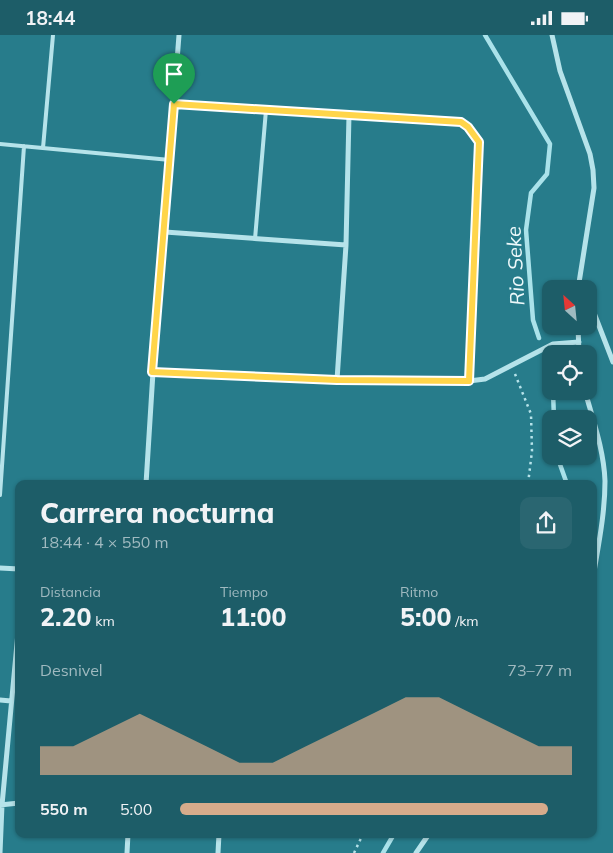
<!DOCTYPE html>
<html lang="es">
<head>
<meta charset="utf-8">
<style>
	body { margin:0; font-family:Mulish,sans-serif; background:#2a6671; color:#f1f3f6; height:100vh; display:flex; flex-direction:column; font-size:19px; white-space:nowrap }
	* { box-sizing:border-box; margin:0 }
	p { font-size:16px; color:#a0bac0 }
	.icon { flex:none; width:28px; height:28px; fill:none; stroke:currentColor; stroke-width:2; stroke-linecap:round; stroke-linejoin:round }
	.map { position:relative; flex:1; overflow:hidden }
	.panel { position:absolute; left:15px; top:445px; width:582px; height:358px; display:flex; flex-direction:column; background:#1d5d68; border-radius:10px; box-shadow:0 1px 4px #0004 }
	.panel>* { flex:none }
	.needle { width:32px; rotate:333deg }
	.tools { position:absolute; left:542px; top:245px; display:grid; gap:10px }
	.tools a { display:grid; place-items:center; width:55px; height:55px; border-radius:10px; background:#1d5d68; box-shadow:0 1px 4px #0004; font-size:25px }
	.pin { position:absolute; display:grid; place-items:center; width:42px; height:42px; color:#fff; margin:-51px -21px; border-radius:50% 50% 50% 0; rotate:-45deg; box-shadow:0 0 5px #0007 }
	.pin .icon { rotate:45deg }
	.round { display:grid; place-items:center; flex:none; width:52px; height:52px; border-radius:10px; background:#2a6671 }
	.overview { display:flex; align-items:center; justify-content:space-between; height:85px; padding:0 25px }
	h1 { font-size:28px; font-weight:800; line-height:38px }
	.stats { display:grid; grid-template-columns:repeat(3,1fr); gap:8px; height:85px; padding:5px 25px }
	.stats div { display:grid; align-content:center }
	.stats b { font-size:25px; font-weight:800 }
	.stats small { font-size:14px; font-weight:400 }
	.stats p { font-size:14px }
	.chart { height:140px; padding:10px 25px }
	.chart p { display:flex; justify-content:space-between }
	.chart svg { width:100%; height:90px; margin-top:5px; fill:#d6ab8b; opacity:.7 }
	ul { padding:0 25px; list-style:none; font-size:16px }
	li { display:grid; grid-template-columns:80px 60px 1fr; align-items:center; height:38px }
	li i { height:12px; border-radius:6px; background:#d6ab8b }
	.status { display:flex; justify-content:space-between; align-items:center; height:35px; padding:0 25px; background:#1d5d68; direction:ltr }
	.status svg { height:14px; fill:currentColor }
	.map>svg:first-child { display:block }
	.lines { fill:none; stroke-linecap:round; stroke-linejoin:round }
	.stream { stroke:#aae2ea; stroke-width:4.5 }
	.path { stroke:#b6e3ea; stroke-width:2.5; stroke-dasharray:2.5 4; stroke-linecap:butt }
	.service { stroke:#b6e3ea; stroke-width:4 }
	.minor { stroke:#b6e3ea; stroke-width:5 }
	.route-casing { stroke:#fff; stroke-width:10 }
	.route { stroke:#ffd54a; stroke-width:6 }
	.labels { text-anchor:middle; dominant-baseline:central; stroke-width:5; stroke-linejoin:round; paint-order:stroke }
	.water-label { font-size:20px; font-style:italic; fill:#edf9fb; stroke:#277c8b }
</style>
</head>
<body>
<div class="status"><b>18:44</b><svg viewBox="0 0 49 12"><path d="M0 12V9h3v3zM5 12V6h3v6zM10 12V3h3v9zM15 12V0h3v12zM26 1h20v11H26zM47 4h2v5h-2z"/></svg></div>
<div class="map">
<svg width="613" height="818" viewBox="0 0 613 818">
	<rect width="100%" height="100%" fill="#277c8b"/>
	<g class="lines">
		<path class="stream" d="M485,0L550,109L547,139L531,158L526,195L533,285L539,303
			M546,327L551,342
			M553,356L554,384
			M557,421L567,449
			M383,818L394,799"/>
		<path class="path" d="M515,339L531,379L532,416L528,449
			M354,818L363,799"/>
		<path class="service" d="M0,109L170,125
			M43,113L53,0
			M255,204L266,75
			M0,460L24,111"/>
		<path class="minor" d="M552,0L560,36L590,119L593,135L594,153L578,254
			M174,69L461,87L468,92L479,107L469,346
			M165,197L346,210
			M589,265L613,327
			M578,291L579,319
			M153,337L337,345L346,210L349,80
			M337,345L469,346L485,344L553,309L579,307
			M585,356C593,385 604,416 605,446C605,477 599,507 594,537
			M146,449L153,337L179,0
			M0,533L19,534
			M0,665L11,666
			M0,770L19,768
			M0,818L2,770L19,587
			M127,818L128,799
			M218,818L219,799
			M416,818L429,799"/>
	</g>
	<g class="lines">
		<g class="route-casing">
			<path id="route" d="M174,69L461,87L468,92L479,107L469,346L337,345L152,337Z"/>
		</g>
		<use href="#route" class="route"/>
	</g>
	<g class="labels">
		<g class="water-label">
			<text transform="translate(515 231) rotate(-93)">Rio Seke</text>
		</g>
	</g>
</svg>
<div class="tools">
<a><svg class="needle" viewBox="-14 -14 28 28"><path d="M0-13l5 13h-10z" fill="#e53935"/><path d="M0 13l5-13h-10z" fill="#a0bac0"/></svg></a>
<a><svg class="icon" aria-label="locate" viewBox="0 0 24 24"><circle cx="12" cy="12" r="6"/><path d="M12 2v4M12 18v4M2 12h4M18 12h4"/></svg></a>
<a><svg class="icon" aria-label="layers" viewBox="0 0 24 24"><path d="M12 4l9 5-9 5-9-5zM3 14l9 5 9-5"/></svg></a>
</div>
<div class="pin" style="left:174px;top:69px;background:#1e9e55"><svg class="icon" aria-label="arrive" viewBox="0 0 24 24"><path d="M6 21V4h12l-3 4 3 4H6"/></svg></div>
<section class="panel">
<div class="overview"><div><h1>Carrera nocturna</h1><p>18:44 · 4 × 550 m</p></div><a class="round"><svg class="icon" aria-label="share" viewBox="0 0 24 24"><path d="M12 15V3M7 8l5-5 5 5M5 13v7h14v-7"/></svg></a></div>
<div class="stats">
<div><p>Distancia</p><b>2.20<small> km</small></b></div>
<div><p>Tiempo</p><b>11:00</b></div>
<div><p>Ritmo</p><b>5:00<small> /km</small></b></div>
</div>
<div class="chart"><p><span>Desnivel</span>73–77 m</p>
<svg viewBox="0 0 160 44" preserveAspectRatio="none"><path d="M0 44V30L10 30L20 22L30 14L40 22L50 30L60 38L70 38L80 30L90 22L100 14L110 6L120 6L130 14L140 22L150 30L160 30V44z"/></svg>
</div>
<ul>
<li><b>550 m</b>5:00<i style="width:94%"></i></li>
</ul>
</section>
</div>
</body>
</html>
